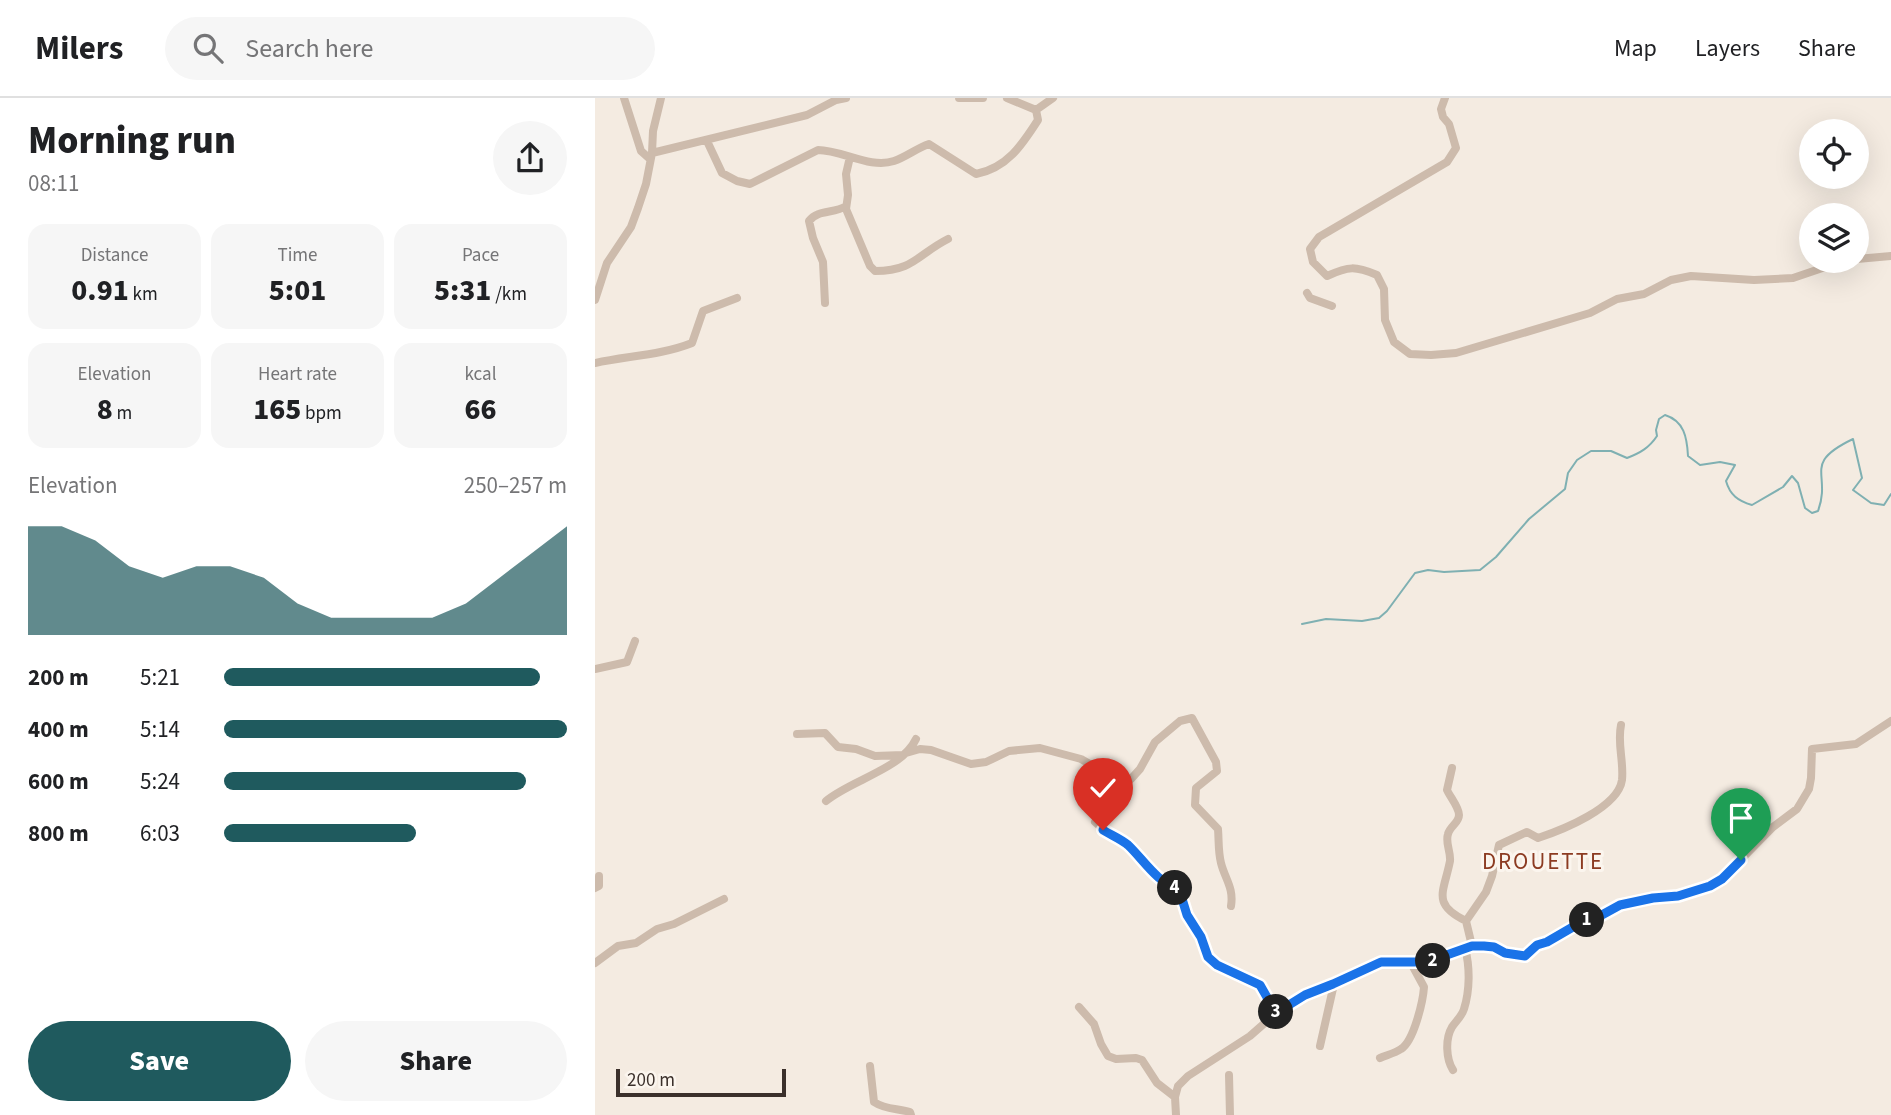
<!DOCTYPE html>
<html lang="en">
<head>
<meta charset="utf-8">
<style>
	body { margin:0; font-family:"Source Sans 3",sans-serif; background:#f6f6f6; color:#202124; height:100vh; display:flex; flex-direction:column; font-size:26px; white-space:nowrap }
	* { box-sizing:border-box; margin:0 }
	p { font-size:23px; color:#757577 }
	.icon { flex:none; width:38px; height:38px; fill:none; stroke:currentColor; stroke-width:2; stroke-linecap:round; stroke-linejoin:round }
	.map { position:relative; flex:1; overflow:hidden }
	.drawer { display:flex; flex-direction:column; background:#fff; width:595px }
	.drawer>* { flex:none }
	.tools { position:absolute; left:1204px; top:21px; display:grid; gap:14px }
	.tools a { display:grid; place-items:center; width:70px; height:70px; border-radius:50%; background:#fff; box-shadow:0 7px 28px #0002; font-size:35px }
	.scale { position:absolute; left:21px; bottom:18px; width:170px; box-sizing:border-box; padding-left:7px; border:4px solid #3b302b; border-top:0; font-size:19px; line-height:24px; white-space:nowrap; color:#3b302b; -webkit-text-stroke:5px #fbf5ee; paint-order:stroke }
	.pin { position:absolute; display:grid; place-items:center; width:60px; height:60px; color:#fff; margin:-72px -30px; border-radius:50% 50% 50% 0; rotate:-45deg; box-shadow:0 0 7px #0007 }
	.pin .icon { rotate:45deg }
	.km { position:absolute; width:35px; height:35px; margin:-18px; border-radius:50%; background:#222; color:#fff; font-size:19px; line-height:35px; text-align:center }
	.round { display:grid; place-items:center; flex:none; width:74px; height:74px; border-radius:37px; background:#f6f6f6 }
	.headline { display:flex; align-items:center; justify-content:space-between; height:119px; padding:0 28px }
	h1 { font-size:38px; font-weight:800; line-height:52px }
	.stats { display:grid; grid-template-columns:repeat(3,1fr); gap:10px; height:119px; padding:7px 28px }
	.stats div { display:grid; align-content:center; border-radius:18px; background:#f6f6f6; text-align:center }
	.stats b { font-size:30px; font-weight:800 }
	.stats small { font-size:19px; font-weight:400 }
	.stats p { font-size:19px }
	.chart { height:196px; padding:14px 28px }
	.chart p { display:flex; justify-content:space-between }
	.chart svg { width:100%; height:126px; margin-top:7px; fill:#1f5a5e; opacity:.7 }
	.cta { display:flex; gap:14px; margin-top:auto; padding:14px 28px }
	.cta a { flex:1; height:80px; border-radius:42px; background:#1f5a5e; color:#fff; font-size:28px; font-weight:800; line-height:80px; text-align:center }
	.cta a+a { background:#f6f6f6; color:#202124 }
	ul { padding:0 28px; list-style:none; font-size:23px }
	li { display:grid; grid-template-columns:112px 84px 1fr; align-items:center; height:52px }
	li i { height:18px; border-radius:9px; background:#1f5a5e }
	header { display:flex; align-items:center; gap:42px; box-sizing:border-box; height:98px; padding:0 35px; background:#fff; border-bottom:2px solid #e0e0e0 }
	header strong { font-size:33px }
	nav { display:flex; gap:38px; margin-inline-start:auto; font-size:24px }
	.search { width:490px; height:63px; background:#f6f6f6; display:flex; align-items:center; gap:18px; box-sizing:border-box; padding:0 24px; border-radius:38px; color:#757577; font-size:26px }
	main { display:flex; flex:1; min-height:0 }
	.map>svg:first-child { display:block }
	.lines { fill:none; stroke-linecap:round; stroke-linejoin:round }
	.stream { stroke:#7fb0b2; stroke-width:2 }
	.minor { stroke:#cdbbac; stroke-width:8 }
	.route-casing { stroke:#fff; stroke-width:14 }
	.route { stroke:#1a73e8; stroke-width:9 }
	.labels { text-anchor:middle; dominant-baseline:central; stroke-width:6; stroke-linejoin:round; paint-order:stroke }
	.quarter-label { font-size:23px; letter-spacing:2px; fill:#8c3b22; stroke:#fbf5ee }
</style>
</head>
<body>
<header>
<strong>Milers</strong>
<div class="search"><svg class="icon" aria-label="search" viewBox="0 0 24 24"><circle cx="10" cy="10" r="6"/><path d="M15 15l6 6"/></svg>Search here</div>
<nav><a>Map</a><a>Layers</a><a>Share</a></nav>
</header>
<main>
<section class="drawer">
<div class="headline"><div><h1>Morning run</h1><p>08:11</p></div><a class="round"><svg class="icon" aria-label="share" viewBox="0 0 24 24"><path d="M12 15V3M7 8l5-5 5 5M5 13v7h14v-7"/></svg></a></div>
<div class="stats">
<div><p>Distance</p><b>0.91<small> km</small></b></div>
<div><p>Time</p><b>5:01</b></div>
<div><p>Pace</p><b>5:31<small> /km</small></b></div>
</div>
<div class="stats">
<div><p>Elevation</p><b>8<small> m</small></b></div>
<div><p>Heart rate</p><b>165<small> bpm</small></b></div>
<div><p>kcal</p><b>66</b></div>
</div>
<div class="chart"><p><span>Elevation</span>250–257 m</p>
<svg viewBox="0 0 160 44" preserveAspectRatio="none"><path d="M0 44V6L10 6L20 11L30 20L40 24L50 20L60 20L70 24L80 33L90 38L100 38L110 38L120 38L130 33L140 24L150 15L160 6V44z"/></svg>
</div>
<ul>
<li><b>200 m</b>5:21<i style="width:92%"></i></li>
<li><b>400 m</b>5:14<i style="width:100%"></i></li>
<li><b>600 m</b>5:24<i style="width:88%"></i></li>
<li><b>800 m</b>6:03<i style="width:56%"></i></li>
</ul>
<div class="cta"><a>Save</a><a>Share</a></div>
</section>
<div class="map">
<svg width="1296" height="1017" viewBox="0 0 1296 1017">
	<rect width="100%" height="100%" fill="#f4ebe1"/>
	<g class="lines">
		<path class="stream" d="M707,526L731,521L767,523L784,520L792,513L820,475L833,472L849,474L885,472L901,459L934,421L970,391L973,375L982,362L996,353H1016L1032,360C1045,355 1054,350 1062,338L1061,332L1064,321L1070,317C1089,323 1092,339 1093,358L1105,367L1125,364L1140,367L1131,383C1135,397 1143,403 1157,407L1188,389L1197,378L1203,385L1210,410L1217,415L1223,413C1237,375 1206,366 1258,341L1267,380L1258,392L1276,405L1289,407L1296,396"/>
		<path class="minor" d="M29,0L46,53L55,61
			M364,0H388
			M412,0L441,12
			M850,0L846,11L848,19L854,26L861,50L852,64L724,139L715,151L718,164L732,178C754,168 760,168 782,177L789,191L790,222L799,244L815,256L836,257L861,255L995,215L1022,201L1049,196L1076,182L1096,178L1159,182L1198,180L1248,163
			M112,43L127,75L142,83L155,86L223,52C247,52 275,71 299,63C311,59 322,50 334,46L381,76C412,70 427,47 443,22L441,12L458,0
			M57,55L212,17L241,2L251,0
			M255,59L251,76L253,97L251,111L275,168L280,173C319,173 323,156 353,141
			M1262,161L1296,158
			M712,195L715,200L737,208
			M0,202L12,165L36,129L43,110L51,86L57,55L58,33L66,0
			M230,205L228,164L218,140L214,123C223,111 239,116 251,108
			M0,265C32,258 67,257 97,245L108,213L142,200
			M0,571L32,564L40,543
			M202,636L230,635L243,649L261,651L280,658L308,657
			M311,655L325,651L336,652L376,666L391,664L414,653L445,650L486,661L524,683L536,681L545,671L560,644L585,623L597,620L621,664L622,673L601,690L600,707L623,731C624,743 623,753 626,765C630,781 639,790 636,808
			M857,670L852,692C855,699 864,709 864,717C864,725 855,728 853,736C850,745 856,754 855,763C849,794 836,806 871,823
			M231,703C256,682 307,671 321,641
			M500,724C510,734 523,738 533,747C549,761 563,785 584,791L592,817L606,839L613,859L622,867L665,887L681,915
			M0,790L4,788V778
			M877,848L871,823L891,794L897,778L904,747L932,734L943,740C967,732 1023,710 1027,682C1029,663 1022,646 1026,627
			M0,865L23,848L41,845L62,831L79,826L129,801
			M484,909L499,926L506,946L513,958L521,961L541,960L547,962L562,985L580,999
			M725,948L739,886
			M785,960C792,957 800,955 806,951C819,943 828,903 829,889L816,865
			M275,968L279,1004C291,1012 302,1010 315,1014L316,1017
			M858,972C851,961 850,941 857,929C861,923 867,918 869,911C875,892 875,869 870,850
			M634,977L635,1017
			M581,1017L580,999L583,988L593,978L655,938L688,909L710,896L729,890L786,864H832L877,848H889L920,858L930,857L942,847L952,844L983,826L1005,818L1025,807L1058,800L1083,798L1115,788L1127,781L1178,729L1202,711L1214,691L1216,680L1217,651L1261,646L1296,623"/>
	</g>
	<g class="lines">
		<g class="route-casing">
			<path id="route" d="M508,732C516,737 526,741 533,747C548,761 562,785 584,791L592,817L606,839L613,859L622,867L665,887L681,915L710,897L738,886L786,864H832L877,848H889L899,849L910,855L930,858L942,847L952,844L983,826L1005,818L1025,807L1058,800L1083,798L1115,788L1127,781L1146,762"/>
		</g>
		<use href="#route" class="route"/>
	</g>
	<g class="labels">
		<g class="quarter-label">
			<text x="948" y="763">DROUETTE</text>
		</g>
	</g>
</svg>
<div class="tools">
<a><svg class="icon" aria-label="locate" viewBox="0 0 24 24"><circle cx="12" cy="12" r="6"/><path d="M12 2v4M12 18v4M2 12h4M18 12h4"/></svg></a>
<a><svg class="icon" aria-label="layers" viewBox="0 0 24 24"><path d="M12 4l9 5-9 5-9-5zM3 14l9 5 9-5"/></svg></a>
</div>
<div class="scale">200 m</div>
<div class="pin" style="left:1146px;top:762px;background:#1e9e55"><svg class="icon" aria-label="arrive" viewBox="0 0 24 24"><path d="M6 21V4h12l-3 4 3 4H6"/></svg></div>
<div class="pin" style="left:508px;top:732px;background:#d93025"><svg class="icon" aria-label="check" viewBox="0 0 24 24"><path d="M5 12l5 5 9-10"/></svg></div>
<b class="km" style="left:992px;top:822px">1</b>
<b class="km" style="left:838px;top:863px">2</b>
<b class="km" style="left:681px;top:914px">3</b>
<b class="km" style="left:580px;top:790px">4</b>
</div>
</main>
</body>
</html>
